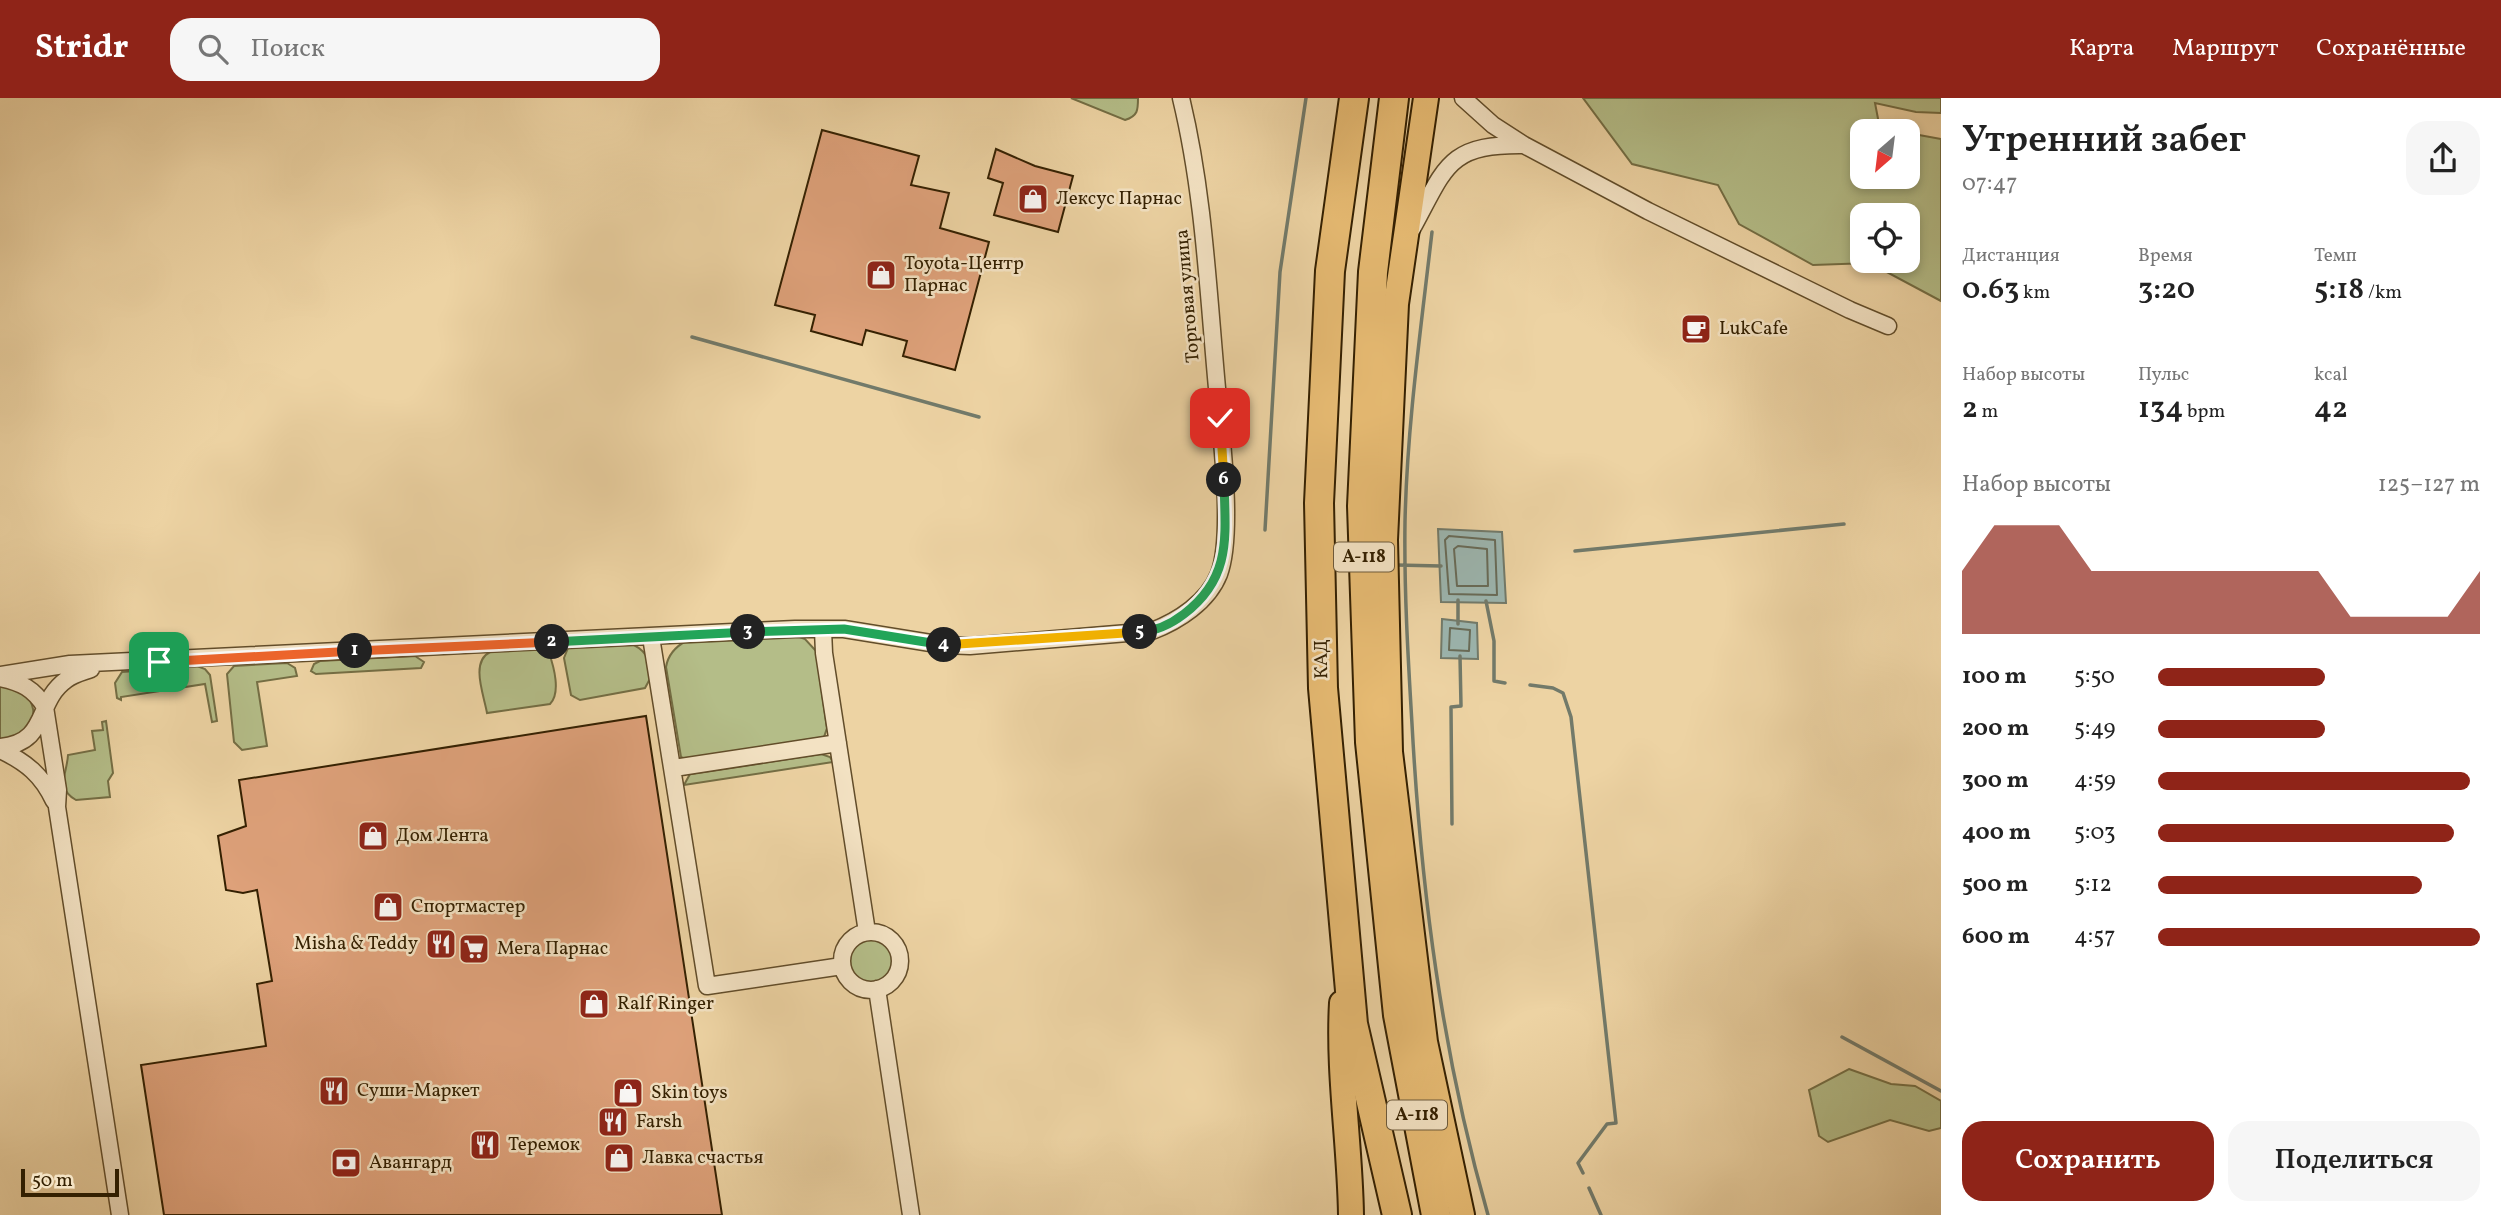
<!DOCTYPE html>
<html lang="ru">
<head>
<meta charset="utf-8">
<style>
	body { margin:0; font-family:Vollkorn,serif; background:#f6f6f6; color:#222; height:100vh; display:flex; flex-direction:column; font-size:26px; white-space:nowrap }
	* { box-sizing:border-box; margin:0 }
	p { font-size:23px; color:#767676 }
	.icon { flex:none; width:38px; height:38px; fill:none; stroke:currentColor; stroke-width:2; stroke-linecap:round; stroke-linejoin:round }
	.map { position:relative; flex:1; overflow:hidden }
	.drawer { display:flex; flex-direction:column; background:#fff; width:560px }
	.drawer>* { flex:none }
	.needle { width:46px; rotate:208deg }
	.controls { position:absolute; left:1850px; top:21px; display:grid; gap:14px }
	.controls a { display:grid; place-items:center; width:70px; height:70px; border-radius:14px; background:#fff; box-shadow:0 4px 10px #0003; font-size:35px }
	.scale { position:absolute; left:21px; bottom:18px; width:98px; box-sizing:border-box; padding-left:7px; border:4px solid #342001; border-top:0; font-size:19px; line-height:24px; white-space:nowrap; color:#342001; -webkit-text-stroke:5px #f3e2c3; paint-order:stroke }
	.pin { position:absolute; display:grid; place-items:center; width:60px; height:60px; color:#fff; margin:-30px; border-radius:14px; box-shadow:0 4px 10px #0006 }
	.km { position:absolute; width:35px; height:35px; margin:-18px; border-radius:50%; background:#222; color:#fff; font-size:19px; line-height:35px; text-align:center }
	.round { display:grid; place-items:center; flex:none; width:74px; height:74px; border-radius:21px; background:#f6f6f6 }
	.summary { display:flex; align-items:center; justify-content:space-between; height:119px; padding:0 21px }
	h1 { font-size:38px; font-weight:600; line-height:52px }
	.metrics { display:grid; grid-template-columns:repeat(3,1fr); gap:10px; height:119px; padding:7px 21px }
	.metrics div { display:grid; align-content:center }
	.metrics b { font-size:30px; font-weight:600 }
	.metrics small { font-size:19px; font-weight:400 }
	.metrics p { font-size:19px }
	.chart { height:196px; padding:14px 21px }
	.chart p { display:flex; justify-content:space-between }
	.chart svg { width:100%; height:126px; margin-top:7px; fill:#8f2418; opacity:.7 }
	.primary-button { display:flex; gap:14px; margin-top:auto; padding:14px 21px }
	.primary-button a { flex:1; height:80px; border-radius:21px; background:#8f2418; color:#fff; font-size:28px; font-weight:600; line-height:80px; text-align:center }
	.primary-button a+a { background:#f6f6f6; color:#222 }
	ul { padding:0 21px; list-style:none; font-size:23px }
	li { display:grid; grid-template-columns:112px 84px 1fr; align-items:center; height:52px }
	li i { height:18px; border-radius:9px; background:#8f2418 }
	header { display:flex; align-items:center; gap:42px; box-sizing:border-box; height:98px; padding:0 35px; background:#8f2418; color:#fff }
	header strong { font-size:33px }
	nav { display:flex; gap:38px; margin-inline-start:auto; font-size:24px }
	.search { width:490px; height:63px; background:#f6f6f6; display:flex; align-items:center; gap:18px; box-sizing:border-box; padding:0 24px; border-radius:21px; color:#767676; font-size:26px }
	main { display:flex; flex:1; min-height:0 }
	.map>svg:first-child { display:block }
	.green { fill:#b4bd88; stroke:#746e44; stroke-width:2; fill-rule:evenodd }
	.water { fill:#9cb6b0; stroke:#727a6a; stroke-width:2 }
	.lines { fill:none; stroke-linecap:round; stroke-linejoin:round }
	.shore { stroke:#686b58; stroke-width:2 }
	.stream { stroke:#727a6a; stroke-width:3.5 }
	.building { fill:#dea17a; stroke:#342001; stroke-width:2 }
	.minor-casing { stroke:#624d2a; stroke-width:19 }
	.primary-casing { stroke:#342001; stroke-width:28 }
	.trunk-casing { stroke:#342001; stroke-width:28 }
	.motorway-casing { stroke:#342001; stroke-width:32 }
	.minor { stroke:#f3e2c3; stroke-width:16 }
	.primary { stroke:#e6ba72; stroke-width:24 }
	.trunk { stroke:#e6ba72; stroke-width:24 }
	.motorway { stroke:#e6ba72; stroke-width:28 }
	.split-1-casing { stroke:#fff; stroke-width:14 }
	.split-2-casing { stroke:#fff; stroke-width:14 }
	.split-3-casing { stroke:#fff; stroke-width:14 }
	.split-4-casing { stroke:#fff; stroke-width:14 }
	.split-5-casing { stroke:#fff; stroke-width:14 }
	.split-6-casing { stroke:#fff; stroke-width:14 }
	.split-7-casing { stroke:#fff; stroke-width:14 }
	.split-1 { stroke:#f0652b; stroke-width:9 }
	.split-2 { stroke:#f0652b; stroke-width:9 }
	.split-3 { stroke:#22a559; stroke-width:9 }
	.split-4 { stroke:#22a559; stroke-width:9 }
	.split-5 { stroke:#f5b400; stroke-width:9 }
	.split-6 { stroke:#22a559; stroke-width:9 }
	.split-7 { stroke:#f5b400; stroke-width:9 }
	.labels { text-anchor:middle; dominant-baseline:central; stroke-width:5; stroke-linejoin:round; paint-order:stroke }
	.shield { fill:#f3e2c3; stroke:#6d5a3b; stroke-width:2 }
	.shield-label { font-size:18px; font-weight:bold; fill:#342001 }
	.poi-label { font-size:19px; fill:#342001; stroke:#f3e2c3; text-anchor:start }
	.street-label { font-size:19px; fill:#342001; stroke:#f3e2c3 }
</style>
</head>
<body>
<header>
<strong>Stridr</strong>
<div class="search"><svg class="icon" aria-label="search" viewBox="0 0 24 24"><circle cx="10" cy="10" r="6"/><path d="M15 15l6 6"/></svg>Поиск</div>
<nav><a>Карта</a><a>Маршрут</a><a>Сохранённые</a></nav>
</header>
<main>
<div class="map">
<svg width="1941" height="1117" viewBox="0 0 1941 1117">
	<rect width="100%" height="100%" fill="#edd3a3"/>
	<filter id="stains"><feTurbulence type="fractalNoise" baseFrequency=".00286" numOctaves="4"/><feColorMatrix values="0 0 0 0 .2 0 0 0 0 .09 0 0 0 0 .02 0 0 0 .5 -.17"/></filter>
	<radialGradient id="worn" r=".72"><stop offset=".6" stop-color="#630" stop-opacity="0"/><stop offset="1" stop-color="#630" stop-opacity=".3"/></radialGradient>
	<path class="green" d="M1071,0H1138C1138,12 1138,18 1125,22Z
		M1583,0H1941V15L1916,14L1875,5L1880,31L1893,33H1862V79H1908V35L1941,41V203L1870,165L1813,167L1739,126L1718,87L1632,66ZM1862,117H1908V163H1862Z
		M797,538L805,541L816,553L827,630L824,639L685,661L681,659L666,569C668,557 675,549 686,543Z
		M629,545C646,551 649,561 652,577L645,590L580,602L571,597L564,560L568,550Z
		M539,550L549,555C554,569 561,595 550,606L487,615C484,597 470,564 490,554Z
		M415,558L424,564L421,570L316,576L311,573L314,566L320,563Z
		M287,565L295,570L297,578L257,584L267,648L242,652L234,644L227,576L234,568Z
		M197,568L205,571L210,577L217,623L212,624L205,586L121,599V602L117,600L115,585L122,574Z
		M0,587L23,591C35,608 36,614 29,634L0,643Z
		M106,623L113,675L108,683L110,699L76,702C55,690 67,676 68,657L95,652L92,633L103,632L102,624Z
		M821,656L830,659L833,664L684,687L690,676Z
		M850 863a21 21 0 1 1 42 0a21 21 0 1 1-42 0Z
		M1849,971L1891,986L1915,988L1941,1003V1030L1929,1033L1890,1022L1828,1044L1819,1038L1809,992Z"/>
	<path class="water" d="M1438,431L1502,434L1506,505L1441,504Z
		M1442,521L1477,525L1478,561L1441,560Z"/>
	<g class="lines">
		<path class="shore" d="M1449,438L1495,442L1497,497L1449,496L1445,442Z
			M1458,448L1487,451L1488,488H1457L1454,451Z
			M1450,530L1470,532L1469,553L1449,552Z"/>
		<path class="stream" d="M1432,134C1421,230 1407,328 1405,424C1404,492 1408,559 1412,626C1421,792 1442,956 1488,1117
			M692,239L979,319
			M1265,432L1280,174L1306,0
			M1575,453L1844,426
			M1396,467L1441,468
			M1458,502V526
			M1486,503L1494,543V583L1505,585
			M1530,587L1553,590L1563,595L1571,619L1616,1025L1607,1026L1578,1065L1583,1075
			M1452,726L1451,609L1461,608L1460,558
			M1842,939L1941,993
			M1589,1090L1601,1117"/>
	</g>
	<path class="building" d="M822,32L919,58L911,87L949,95L940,130L989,144L955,272L903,258L907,243L866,232L862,247L811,233L815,217L775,207Z
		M996,51L1035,68L1073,78L1058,134L994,117L1003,85L988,80Z
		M646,618L722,1117H164L141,967L266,948L257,886L272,883L257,792L243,795L226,792L218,738L246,728L239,682Z"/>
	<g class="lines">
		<g class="minor-casing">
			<path id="minor" d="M1463,0L1493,27L1524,47L1648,113L1850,212L1888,228
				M1412,131C1446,69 1447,46 1524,47
				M823,532L824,555L867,834
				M651,539L707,888L842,868
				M0,577L70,566L795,531H844L943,547L970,548L1152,533C1178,523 1208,504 1219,476C1234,436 1221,336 1217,290C1208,193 1204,95 1181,0
				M0,580C21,584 34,591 45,609L58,692L57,709L120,1117
				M0,649C49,645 35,604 66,582C73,576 83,574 91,571
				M0,652C26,664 42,677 54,703
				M674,670L838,645
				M842 863a29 29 0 1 1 58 0a29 29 0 1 1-58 0Z
				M877,891L911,1117"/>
		</g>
		<g class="primary-casing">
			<path id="primary" d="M1426,0L1396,206L1385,442L1390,654L1425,944L1462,1117"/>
		</g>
		<g class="trunk-casing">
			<path id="trunk" d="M1342,905C1338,975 1350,1047 1351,1117"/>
		</g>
		<g class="motorway-casing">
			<path id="motorway" d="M1354,0L1330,173L1319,405L1323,590L1353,926L1397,1117
				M1394,0L1373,174L1362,408L1370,644L1398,917L1436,1117"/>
		</g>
		<use href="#minor" class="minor"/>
		<use href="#primary" class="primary"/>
		<use href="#trunk" class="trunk"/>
		<use href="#motorway" class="motorway"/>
	</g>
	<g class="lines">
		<g class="split-1-casing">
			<path id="split-1" d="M159,564L355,553"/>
		</g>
		<g class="split-2-casing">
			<path id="split-2" d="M355,553L552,544"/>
		</g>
		<g class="split-3-casing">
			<path id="split-3" d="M552,544L748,534"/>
		</g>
		<g class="split-4-casing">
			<path id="split-4" d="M748,534L844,531L944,547"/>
		</g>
		<g class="split-5-casing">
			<path id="split-5" d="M944,547L1140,534"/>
		</g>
		<g class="split-6-casing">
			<path id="split-6" d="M1140,534C1157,533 1171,526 1184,516C1233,479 1225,436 1224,382"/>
		</g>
		<g class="split-7-casing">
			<path id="split-7" d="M1220,320L1224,382"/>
		</g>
		<use href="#split-1" class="split-1"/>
		<use href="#split-2" class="split-2"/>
		<use href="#split-3" class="split-3"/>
		<use href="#split-4" class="split-4"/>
		<use href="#split-5" class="split-5"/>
		<use href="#split-6" class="split-6"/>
		<use href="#split-7" class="split-7"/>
	</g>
	<defs>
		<g id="shop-square" transform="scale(1.575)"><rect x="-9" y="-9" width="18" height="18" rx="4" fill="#8f2418" stroke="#f3e2c3"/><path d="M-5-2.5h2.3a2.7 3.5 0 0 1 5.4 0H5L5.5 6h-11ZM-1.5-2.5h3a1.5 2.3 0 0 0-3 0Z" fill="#fff"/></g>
		<g id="cafe-square" transform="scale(1.575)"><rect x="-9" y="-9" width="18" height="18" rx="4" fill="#8f2418" stroke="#f3e2c3"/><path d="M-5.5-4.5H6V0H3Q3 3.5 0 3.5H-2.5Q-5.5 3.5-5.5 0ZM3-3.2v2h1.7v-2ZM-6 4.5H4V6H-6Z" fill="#fff"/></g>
		<g id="restaurant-square" transform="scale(1.575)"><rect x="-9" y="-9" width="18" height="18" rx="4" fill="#8f2418" stroke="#f3e2c3"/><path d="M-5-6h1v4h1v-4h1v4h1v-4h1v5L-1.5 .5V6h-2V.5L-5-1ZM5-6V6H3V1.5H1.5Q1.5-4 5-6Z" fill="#fff"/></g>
		<g id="supermarket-square" transform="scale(1.575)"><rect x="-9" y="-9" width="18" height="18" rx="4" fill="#8f2418" stroke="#f3e2c3"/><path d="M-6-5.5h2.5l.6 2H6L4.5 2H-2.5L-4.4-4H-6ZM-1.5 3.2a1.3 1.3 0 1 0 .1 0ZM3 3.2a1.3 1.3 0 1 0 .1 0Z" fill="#fff"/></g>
		<g id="bank-square" transform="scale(1.575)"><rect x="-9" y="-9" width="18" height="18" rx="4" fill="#8f2418" stroke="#f3e2c3"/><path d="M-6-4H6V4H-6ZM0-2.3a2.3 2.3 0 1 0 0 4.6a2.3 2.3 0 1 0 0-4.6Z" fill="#fff"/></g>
	</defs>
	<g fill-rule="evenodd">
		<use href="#shop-square" x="1033" y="101"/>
		<use href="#shop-square" x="881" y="177"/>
		<use href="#cafe-square" x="1696" y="231"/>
		<use href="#shop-square" x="373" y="738"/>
		<use href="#shop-square" x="388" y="809"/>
		<use href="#restaurant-square" x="441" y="846"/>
		<use href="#supermarket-square" x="474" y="851"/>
		<use href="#shop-square" x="594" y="906"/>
		<use href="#restaurant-square" x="334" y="993"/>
		<use href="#shop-square" x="628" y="995"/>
		<use href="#restaurant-square" x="613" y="1024"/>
		<use href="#restaurant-square" x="485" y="1047"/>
		<use href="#shop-square" x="619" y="1060"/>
		<use href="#bank-square" x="346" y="1065"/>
	</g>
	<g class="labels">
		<g class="shield">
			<rect x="1334" y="444.5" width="60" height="29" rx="5"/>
			<rect x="1387" y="1002.5" width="60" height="29" rx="5"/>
		</g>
		<g class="shield-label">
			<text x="1364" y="459">А-118</text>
			<text x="1417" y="1017">А-118</text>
		</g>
		<g class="poi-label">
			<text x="1056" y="101">Лексус Парнас</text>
			<text x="904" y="166">Toyota-Центр<tspan x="904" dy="22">Парнас</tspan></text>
			<text x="1719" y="231">LukCafe</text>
			<text x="396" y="738">Дом Лента</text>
			<text x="411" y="809">Спортмастер</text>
			<text x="418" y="846" text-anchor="end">Misha &amp; Teddy</text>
			<text x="497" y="851">Мега Парнас</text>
			<text x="617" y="906">Ralf Ringer</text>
			<text x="357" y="993">Суши-Маркет</text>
			<text x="651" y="995">Skin toys</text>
			<text x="636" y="1024">Farsh</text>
			<text x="508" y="1047">Теремок</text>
			<text x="642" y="1060">Лавка счастья</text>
			<text x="369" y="1065">Авангард</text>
		</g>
		<g class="street-label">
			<text transform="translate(1188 198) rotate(-95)">Торговая улица</text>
			<text transform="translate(1322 561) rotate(-91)">КАД</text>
		</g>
	</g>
	<rect width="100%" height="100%" filter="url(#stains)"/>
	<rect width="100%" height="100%" fill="url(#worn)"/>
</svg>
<div class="controls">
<a><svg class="needle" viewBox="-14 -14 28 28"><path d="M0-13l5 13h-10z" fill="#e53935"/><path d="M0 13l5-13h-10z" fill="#767676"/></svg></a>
<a><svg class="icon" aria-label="locate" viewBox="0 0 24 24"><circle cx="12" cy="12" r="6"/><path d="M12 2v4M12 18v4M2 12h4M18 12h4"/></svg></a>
</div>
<div class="scale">50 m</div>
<div class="pin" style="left:159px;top:564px;background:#1e9e55"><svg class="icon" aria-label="arrive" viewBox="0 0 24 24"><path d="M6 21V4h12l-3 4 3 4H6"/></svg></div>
<div class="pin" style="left:1220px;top:320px;background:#d93025"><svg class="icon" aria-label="check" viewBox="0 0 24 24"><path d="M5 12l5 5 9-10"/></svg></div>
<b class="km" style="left:355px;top:553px">1</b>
<b class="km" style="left:552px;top:544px">2</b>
<b class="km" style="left:748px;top:534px">3</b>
<b class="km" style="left:944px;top:547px">4</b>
<b class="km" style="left:1140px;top:534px">5</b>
<b class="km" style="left:1224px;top:382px">6</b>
</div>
<section class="drawer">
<div class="summary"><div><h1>Утренний забег</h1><p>07:47</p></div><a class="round"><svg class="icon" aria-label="share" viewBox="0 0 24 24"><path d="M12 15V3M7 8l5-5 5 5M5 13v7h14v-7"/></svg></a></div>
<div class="metrics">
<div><p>Дистанция</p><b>0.63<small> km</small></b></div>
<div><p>Время</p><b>3:20</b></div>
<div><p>Темп</p><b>5:18<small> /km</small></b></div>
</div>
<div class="metrics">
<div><p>Набор высоты</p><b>2<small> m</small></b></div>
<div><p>Пульс</p><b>134<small> bpm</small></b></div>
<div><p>kcal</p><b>42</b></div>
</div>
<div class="chart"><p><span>Набор высоты</span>125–127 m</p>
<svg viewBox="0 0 160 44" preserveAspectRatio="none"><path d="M0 44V22L10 6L20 6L30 6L40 22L50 22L60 22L70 22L80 22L90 22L100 22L110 22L120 38L130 38L140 38L150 38L160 22V44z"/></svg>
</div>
<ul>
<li><b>100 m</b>5:50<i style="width:52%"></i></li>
<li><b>200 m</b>5:49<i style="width:52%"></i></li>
<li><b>300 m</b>4:59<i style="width:97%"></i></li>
<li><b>400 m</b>5:03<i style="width:92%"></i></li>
<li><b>500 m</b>5:12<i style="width:82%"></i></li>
<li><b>600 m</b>4:57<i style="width:100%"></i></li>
</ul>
<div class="primary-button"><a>Сохранить</a><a>Поделиться</a></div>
</section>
</main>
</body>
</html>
